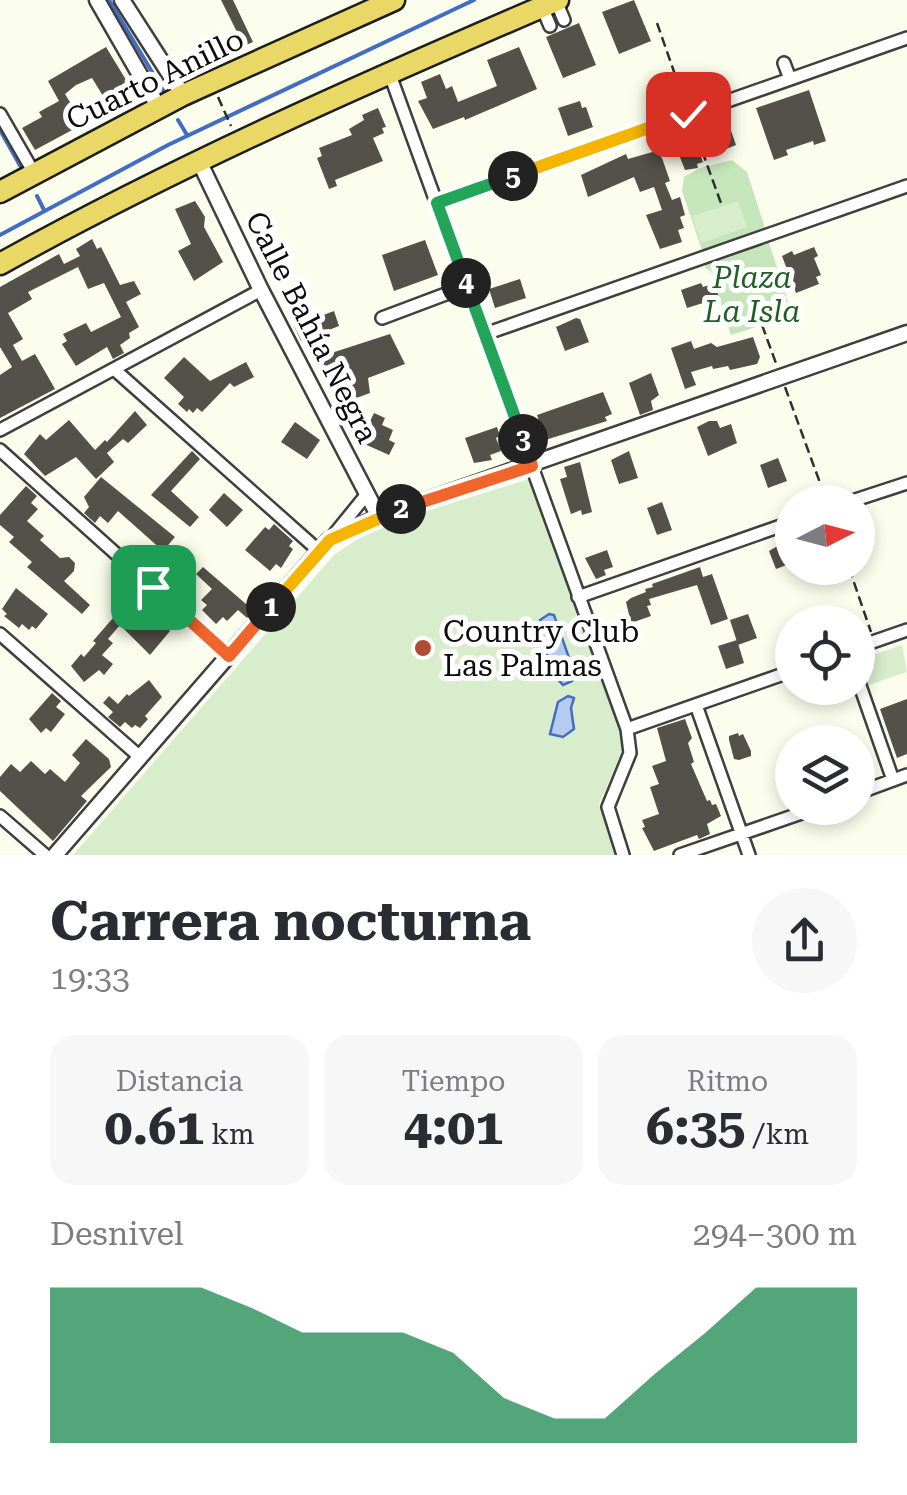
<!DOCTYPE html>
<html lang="es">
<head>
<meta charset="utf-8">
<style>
	body { margin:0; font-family:"Roboto Serif",serif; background:#f7f7f7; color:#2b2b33; height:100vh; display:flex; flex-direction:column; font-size:38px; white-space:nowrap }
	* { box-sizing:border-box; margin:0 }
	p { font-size:32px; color:#7c7c81 }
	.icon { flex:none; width:55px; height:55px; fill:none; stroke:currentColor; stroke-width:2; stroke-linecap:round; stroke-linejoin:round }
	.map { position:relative; height:855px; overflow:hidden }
	.sheet { display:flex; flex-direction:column; background:#fff; flex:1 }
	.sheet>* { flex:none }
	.needle { width:65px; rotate:84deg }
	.controls { position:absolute; left:775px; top:485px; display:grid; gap:20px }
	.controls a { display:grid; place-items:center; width:100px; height:100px; border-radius:50%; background:#fff; box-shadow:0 5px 15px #0003; font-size:50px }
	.pin { position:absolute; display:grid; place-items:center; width:85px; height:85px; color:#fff; margin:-42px; border-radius:20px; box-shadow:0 5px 15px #0006 }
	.km { position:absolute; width:50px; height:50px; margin:-25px; border-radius:50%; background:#222; color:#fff; font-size:28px; line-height:50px; text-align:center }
	.round { display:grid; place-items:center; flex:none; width:105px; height:105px; border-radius:52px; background:#f7f7f7 }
	.head { display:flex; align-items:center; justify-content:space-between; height:170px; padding:0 50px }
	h1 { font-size:55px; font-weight:700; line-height:75px }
	.metrics { display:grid; grid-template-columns:repeat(3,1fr); gap:15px; height:170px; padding:10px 50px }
	.metrics div { display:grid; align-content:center; border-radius:25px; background:#f7f7f7; text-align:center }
	.metrics b { font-size:50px; font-weight:700 }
	.metrics small { font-size:28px; font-weight:400 }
	.metrics p { font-size:28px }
	.chart { height:280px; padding:20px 50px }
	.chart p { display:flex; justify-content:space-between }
	.chart svg { width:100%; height:180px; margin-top:10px; fill:#0b8043; opacity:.7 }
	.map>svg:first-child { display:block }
	.green { fill:#c5e5ba }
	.pitch { fill:#d8edcb }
	.water { fill:#b6cbf1; stroke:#436dc2; stroke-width:2.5 }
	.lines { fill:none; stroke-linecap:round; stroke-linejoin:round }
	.stream { stroke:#436dc2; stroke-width:4 }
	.building { fill:#54514a }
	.minor-casing { stroke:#3f3f3f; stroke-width:16 }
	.tertiary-casing { stroke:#3f3f3f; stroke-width:19 }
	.trunk-casing { stroke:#1d1d1d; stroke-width:25 }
	.path { stroke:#2e2e2e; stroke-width:2.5; stroke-dasharray:10 5; stroke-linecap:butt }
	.minor { stroke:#fff; stroke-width:11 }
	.tertiary { stroke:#fff; stroke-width:14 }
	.trunk { stroke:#e9d866; stroke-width:20 }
	.split-1-casing { stroke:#fff; stroke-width:20 }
	.split-2-casing { stroke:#fff; stroke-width:20 }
	.split-3-casing { stroke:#fff; stroke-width:20 }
	.split-4-casing { stroke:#fff; stroke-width:20 }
	.split-5-casing { stroke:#fff; stroke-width:20 }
	.split-6-casing { stroke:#fff; stroke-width:20 }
	.split-1 { stroke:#f0652b; stroke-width:12 }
	.split-2 { stroke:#f5b400; stroke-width:12 }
	.split-3 { stroke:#f0652b; stroke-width:12 }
	.split-4 { stroke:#22a559; stroke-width:12 }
	.split-5 { stroke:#22a559; stroke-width:12 }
	.split-6 { stroke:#f5b400; stroke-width:12 }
	.poi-dot { fill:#b14c30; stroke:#fff; stroke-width:4 }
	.labels { text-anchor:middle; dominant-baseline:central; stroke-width:10; stroke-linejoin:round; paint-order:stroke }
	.street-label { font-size:30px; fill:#0c0c0c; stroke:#fff }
	.park-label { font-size:30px; font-style:italic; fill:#225f26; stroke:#fff }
	.poi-label { font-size:30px; fill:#0c0c0c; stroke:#fff; text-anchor:start }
</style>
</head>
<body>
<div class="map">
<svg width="907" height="855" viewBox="0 0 907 855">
	<rect width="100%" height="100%" fill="#fcfeed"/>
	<path class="green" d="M732,160L747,172L765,228L702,250L682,191L684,177L700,168Z
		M768,240L791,311L788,317L731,335L711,271L705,268L707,260Z"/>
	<path class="pitch" d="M738,201L747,227L701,243L692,216Z
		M533,478L627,741L599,804L617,855H73L334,555L377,526Z
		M902,645L907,672L866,686L858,660Z"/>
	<path class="water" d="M549,614L554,615L574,672L572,681L563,685C549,673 542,639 540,620Z
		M568,696L574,698L571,708L574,729L563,737L550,734L558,702Z"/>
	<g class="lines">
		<path class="stream" d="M109,0L164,92
			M178,120L187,135
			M0,130L22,169
			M37,196L44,210
			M0,235L168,145L474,0"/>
	</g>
	<path class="building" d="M221,0H233L253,42L244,46Z
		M634,0L651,41L619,54L602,12Z
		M579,23L596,65L563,78L546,37Z
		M106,47L134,93L103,112L96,100L103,96L92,78L76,85L65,94L76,112L67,117L74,129L35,150L22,128L42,117L39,112L59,101L48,81Z
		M519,47L537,89L465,120L464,117L433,129L418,101L427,98L421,82L440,74L446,89L452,86L458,102L497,86L487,60Z
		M809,90L826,141L814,145L813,141L786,150L788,155L774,160L756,108Z
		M580,101L582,108L586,107L593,127L568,136L558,108Z
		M378,108L386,127L382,128L384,133L373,138L383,161L335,180L337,186L329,189L317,158L322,156L319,148L352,135L349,129L364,120L362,115Z
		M728,122L736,145L721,151L720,148L716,150L713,143L698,149L703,162L697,164L698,168L685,170L674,142L686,137L687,140Z
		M656,151L662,158L670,181L665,183L672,200L680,197L685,215L680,217L684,228L678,230L682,242L660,249L646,215L662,210L654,187L640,192L634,177L588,197L581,175L626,154L628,159Z
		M195,201L205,217L204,227L223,262L194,281L178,251L191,244L175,209Z
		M92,239L97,249L101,247L120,285L134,281L141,294L126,302L139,327L129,333L130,338L120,345L124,353L113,359L107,347L76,366L62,344L67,341L63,334L86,323L91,332L121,317L104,283L88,289L78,267L28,292L32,299L8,313L23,339L13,345L22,361L35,354L55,389L0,418V375L12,367L0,347V287L59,254L64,264L80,256L76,249Z
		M425,240L438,275L394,291L382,255Z
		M814,247L818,256L814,258L821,275L816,277L819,284L796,293L782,256L792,251L794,255Z
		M520,279L526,298L495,308L489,289Z
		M701,283L703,287L715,283L719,298L687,308L681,290Z
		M334,311L339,326L301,341L294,326Z
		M576,318L580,319L589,342L565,351L556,327Z
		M390,334L405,364L368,378L370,393L340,404L319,357Z
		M753,337L760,357L757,364L730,370L728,366L713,369L712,366L691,372L696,385L685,389L671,348L691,341L694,349L711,343L717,347Z
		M184,357L210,381L246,362L254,377L234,387L230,383L202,412L197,408L193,413L189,409L187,412L178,404L184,397L164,378Z
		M651,373L659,395L651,401L653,410L640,415L629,383Z
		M603,392L612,414L605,417L607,421L545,440L537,415Z
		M135,411L147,425L128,443L123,439L107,453L114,462L96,479L76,457L45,476L24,454L40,434L46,440L69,420L95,450L105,440L107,442Z
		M374,413L385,418L382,425L393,430L389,440L395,443L389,455L360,442Z
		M709,421H717L720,428L731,424L737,443L708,456L697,427Z
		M295,422L320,440L307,459L281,442Z
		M497,427L500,436L496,438L501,451L490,455L492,460L474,463L465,438Z
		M192,451L200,459L171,491L199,517L190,527L151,495Z
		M629,451L638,478L619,484L611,460Z
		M778,458L787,481L768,488L760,465Z
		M580,462L592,512L582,515L581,510L571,514L560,479L567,477L564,467Z
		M101,477L175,537L163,551L118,511L108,523L100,516L95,523L84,513L89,507L84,497Z
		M26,486L37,496L31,503L38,509L27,521L44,536L40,540L60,558L69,557L75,563L74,571L64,581L90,605L82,614L27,567L32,562L9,542L14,537L0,525V515Z
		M224,493L243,510L227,527L209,510Z
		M662,502L672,530L657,535L647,508Z
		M274,524L293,541L289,546L293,549L281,568L276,564L270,571L245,550L265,527L269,530Z
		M786,541L792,563L776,569L769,551Z
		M607,550L613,567L604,570L606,575L596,579L585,558Z
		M203,567L246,604L253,597L259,604L247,618L238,610L227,621L223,617L216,624L202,610L207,605L201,600L212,589L196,574Z
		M700,567L703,577L712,574L728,619L711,625L697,585L649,599L651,605L647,606L651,616L631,623L626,602L631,598L646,592L645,589L653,587L652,584Z
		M16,588L48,614L36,629L32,626L29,630L22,624L19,628L4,616L7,614L2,609Z
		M132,596L170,625L168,629L170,631L150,655L120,625L108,639L113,643L102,655L113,664L104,675L99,670L84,682L71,666L81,654L84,657L96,643L93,641Z
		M748,614L757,638L738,645L730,620Z
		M737,640L744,663L726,669L718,646Z
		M149,680L162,697L145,716L148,719L140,728L135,725L132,728L125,722L120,727L108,717L113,712L103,703L109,696L118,704L127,694L129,696Z
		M52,693L61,701L56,707L65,714L51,732L46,728L41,733L29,719Z
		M907,699V754L897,758L880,709Z
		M685,719L692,738L688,743L694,762L691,764L707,801L710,800L712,805L716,804L721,816L707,824L710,834L699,839L697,835L654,851L642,828L645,827L642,820L659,814L650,787L659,784L652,766L666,761L657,728Z
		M738,733L739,736L743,734L751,751V756L739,760L734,759L729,740V736Z
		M86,739L109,759L111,767L81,796L87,801L53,841L0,791V777L11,764L20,772L31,761L45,774L50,769L65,782L80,763L72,755Z"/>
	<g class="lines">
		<g class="minor-casing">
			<path id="minor" d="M556,1L564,20
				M542,7L550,26
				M784,63L790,79
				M389,72L627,729L630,753L608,807L623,855
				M0,114L34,173
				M437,203L907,38
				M382,318L467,286
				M485,334L907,186
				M115,370L319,551
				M0,430L261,290
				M0,450L229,655
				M849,502L907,483
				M332,537L367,494
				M578,597L792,522
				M0,634L140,757
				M858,647L907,630
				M858,680L893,780
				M696,705L749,855
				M627,729L792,671
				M858,793L907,775
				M0,816L45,855
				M680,855L816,808"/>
		</g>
		<g class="tertiary-casing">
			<path id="tertiary" d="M97,0L159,108
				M122,0L183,95
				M199,161L261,290L379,517
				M55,855L329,540L379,517L907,333"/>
		</g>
		<g class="trunk-casing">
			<path id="trunk" d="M0,192L183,95L394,0
				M0,264C180,164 369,81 558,0"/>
		</g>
		<path class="path" d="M657,23L686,106
			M218,97L231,126
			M692,123L722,206
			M762,325L777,366
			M785,387L827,502
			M849,568L871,632"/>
		<use href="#minor" class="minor"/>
		<use href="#tertiary" class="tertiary"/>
		<use href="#trunk" class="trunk"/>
	</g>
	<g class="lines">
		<g class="split-1-casing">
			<path id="split-1" d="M153,587L229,656L271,607"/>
		</g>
		<g class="split-2-casing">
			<path id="split-2" d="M271,607L330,540L401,509"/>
		</g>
		<g class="split-3-casing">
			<path id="split-3" d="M401,509L532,466L523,439"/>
		</g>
		<g class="split-4-casing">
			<path id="split-4" d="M466,283L523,439"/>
		</g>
		<g class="split-5-casing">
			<path id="split-5" d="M466,283L437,203L513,176"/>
		</g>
		<g class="split-6-casing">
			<path id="split-6" d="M513,176L688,114"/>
		</g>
		<use href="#split-1" class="split-1"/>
		<use href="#split-2" class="split-2"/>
		<use href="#split-3" class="split-3"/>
		<use href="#split-4" class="split-4"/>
		<use href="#split-5" class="split-5"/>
		<use href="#split-6" class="split-6"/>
	</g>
	<circle class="poi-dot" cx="423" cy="648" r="10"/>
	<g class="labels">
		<g class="street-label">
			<text transform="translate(155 79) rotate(-26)">Cuarto Anillo</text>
			<text transform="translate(312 327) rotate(63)">Calle Bahía Negra</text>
		</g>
		<g class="park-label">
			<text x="752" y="277">Plaza<tspan x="752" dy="34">La Isla</tspan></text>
		</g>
		<g class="poi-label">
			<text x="443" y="631">Country Club<tspan x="443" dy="34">Las Palmas</tspan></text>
		</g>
	</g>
</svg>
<div class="controls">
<a><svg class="needle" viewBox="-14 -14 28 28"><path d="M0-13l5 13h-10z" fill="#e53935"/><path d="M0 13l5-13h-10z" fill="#7c7c81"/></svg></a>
<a><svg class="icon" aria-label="locate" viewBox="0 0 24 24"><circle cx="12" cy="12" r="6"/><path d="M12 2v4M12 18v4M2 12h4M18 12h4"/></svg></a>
<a><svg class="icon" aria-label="layers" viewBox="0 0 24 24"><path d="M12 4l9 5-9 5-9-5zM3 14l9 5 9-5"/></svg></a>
</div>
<div class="pin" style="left:153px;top:587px;background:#1e9e55"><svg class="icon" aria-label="arrive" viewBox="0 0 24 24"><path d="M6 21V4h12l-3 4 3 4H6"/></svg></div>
<div class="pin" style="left:688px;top:114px;background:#d93025"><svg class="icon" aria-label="check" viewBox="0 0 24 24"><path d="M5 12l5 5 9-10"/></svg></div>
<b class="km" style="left:271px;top:607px">1</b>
<b class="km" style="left:401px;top:509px">2</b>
<b class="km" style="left:523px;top:439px">3</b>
<b class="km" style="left:466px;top:283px">4</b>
<b class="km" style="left:513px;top:176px">5</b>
</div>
<section class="sheet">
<div class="head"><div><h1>Carrera nocturna</h1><p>19:33</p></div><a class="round"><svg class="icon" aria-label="share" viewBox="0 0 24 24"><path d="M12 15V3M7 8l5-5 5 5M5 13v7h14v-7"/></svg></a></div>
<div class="metrics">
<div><p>Distancia</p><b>0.61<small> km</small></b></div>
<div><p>Tiempo</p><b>4:01</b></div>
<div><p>Ritmo</p><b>6:35<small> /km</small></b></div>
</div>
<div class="chart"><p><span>Desnivel</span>294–300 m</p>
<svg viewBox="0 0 160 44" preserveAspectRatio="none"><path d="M0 44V6L10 6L20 6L30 6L40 11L50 17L60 17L70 17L80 22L90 33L100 38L110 38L120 27L130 17L140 6L150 6L160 6V44z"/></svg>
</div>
</section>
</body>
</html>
